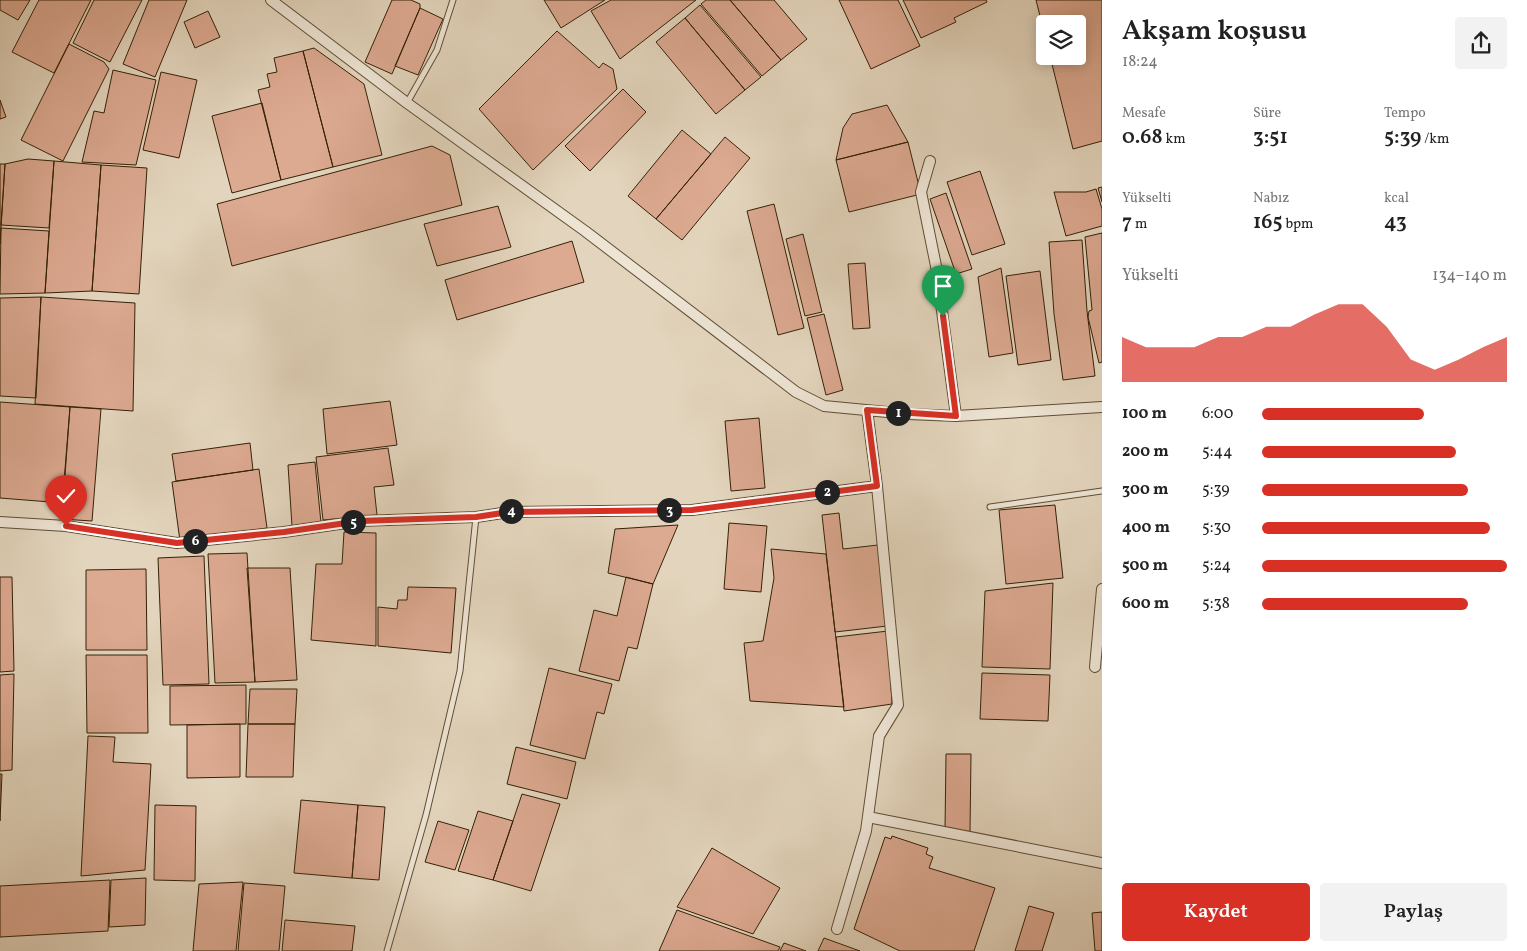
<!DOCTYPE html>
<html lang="tr">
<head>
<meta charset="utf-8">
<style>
	body { margin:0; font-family:Vollkorn,serif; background:#f2f2f2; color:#222; height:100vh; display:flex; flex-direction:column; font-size:19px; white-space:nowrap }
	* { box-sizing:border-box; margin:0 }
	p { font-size:16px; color:#767676 }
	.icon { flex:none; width:28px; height:28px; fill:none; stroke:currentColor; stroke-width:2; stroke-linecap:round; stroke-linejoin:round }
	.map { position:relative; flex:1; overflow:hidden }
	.side { display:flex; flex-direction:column; background:#fff; width:425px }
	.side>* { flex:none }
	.controls { position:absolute; left:1036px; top:15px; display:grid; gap:10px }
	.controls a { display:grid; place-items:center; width:50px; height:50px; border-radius:5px; background:#fff; box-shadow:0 2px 12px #0003; font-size:25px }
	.pin { position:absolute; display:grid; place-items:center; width:42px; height:42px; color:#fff; margin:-51px -21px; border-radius:50% 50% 50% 0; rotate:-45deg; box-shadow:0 0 5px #0007 }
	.pin .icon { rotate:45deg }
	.km { position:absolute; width:25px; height:25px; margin:-12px; border-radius:50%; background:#222; color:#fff; font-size:14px; line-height:25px; text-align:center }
	.round { display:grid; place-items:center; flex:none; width:52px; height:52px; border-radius:5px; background:#f2f2f2 }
	.head { display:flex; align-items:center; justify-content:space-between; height:85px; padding:0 20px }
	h1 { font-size:28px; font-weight:600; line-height:38px }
	.metrics { display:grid; grid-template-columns:repeat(3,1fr); gap:8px; height:85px; padding:5px 20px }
	.metrics div { display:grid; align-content:center }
	.metrics b { font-size:21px; font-weight:600 }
	.metrics small { font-size:14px; font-weight:400 }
	.metrics p { font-size:14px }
	.chart { height:140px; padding:10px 20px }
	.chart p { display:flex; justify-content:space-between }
	.chart svg { width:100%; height:90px; margin-top:5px; fill:#d93025; opacity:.7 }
	.button { display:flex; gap:10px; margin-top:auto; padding:10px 20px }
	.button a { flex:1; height:58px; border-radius:5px; background:#d93025; color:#fff; font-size:20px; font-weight:600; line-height:58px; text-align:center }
	.button a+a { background:#f2f2f2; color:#222 }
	ul { padding:0 20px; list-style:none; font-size:16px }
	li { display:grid; grid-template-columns:80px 60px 1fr; align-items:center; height:38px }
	li i { height:12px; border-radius:6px; background:#d93025 }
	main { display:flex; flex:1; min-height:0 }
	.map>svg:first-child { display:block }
	.building { fill:#dca991; stroke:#342106 }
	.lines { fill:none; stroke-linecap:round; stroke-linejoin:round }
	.service-casing { stroke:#604e34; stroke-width:7 }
	.minor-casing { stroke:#604e34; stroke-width:12 }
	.service { stroke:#ede4d4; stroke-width:5 }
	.minor { stroke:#ede4d4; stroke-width:10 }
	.route-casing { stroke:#fff; stroke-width:10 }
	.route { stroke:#d93025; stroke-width:6 }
</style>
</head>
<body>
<main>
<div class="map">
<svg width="1102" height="951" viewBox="0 0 1102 951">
	<rect width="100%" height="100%" fill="#e3d5bd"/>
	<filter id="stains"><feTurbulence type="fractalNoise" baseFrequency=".004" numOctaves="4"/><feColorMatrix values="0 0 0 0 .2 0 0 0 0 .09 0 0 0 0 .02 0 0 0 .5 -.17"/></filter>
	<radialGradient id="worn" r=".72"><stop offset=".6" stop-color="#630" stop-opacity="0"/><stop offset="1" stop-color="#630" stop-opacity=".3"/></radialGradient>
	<path class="building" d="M0,0H30L18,20L0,10Z
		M39,0H91L54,73L12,52Z
		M94,0H142L110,62L73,43Z
		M149,0H187L155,77L123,64Z
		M392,0H411L420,4V8L392,74L365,62Z
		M544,0H605L561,28Z
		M611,0H696L620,59L591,11Z
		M706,0H730L781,60L762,76L701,4Z
		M730,0H774L807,39L781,60Z
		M839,0H898L920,46L871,69Z
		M903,0H986L987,2L954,18L956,22L921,38Z
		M1036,0H1102V141L1073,149L1050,56H1078V24H1045V36Z
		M700,5L761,77L745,90L685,18Z
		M420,8L443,19L418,75L395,66Z
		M208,11L220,37L195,48L184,22Z
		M685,18L745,90L716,114L656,42Z
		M557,31L599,68L603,63L613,69L617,89L533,170L479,109Z
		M69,44L104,62L109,69L63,161L21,140Z
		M314,48L364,84L382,155L333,167L303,51Z
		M303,51L333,167L281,180L258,90L270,87L267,74L277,72L274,58Z
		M113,70L156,80L136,165L82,162L94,111L104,113Z
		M161,72L197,80L179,158L143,150Z
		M623,89L646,112L590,171L565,146Z
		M0,100L6,117L0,119Z
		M262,103L281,180L232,193L212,116Z
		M887,105L908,142L836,160L843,128L852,114Z
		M682,130L711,154L656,219L628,196Z
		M725,137L750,158L682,240L656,219Z
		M908,142L921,194L849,212L836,160Z
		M432,146L450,155L462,205L232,266L217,204Z
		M28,159L54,161L49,228L1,225L5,164Z
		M54,161L101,165L92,291L45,293Z
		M0,164H5L0,244Z
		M101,165L147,168L139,294L92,291Z
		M980,171L1005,244L972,255L947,182Z
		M1102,187V202L1098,188Z
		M1096,189L1102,209V226L1066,236L1054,192H1086Z
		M946,193L972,269L956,274L930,199Z
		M774,204L804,328L778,335L747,211Z
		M498,206L511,247L437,266L424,224Z
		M1,228L49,231L45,293L0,294Z
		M1102,233V362L1099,363L1088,317L1089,311L1092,310L1085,237Z
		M803,234L822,312L805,316L786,239Z
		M1082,240L1087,311L1095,376L1063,380L1054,314L1049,242Z
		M572,241L584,282L457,320L445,280Z
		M865,263L870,328L853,329L848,264Z
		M1001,268L1013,353L989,357L978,277Z
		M1040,271L1051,360L1018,365L1006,276Z
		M41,297L135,303L133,411L35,404Z
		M41,297L36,398L0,396V298Z
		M824,314L843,390L826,395L807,318Z
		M390,401L397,445L327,454L323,409Z
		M0,402L70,407L63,503L0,498Z
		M70,407L101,409L92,521L61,519Z
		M759,418L765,488L731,491L725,421Z
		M250,443L253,470L176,481L172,454Z
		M388,448L394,485L374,487L377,515L323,520L316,457Z
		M315,462L321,523L292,526L288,465Z
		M259,469L267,528L180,541L172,482Z
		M1055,505L1063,578L1006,584L999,510Z
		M839,513L843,549L878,545L887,626L835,632L822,515Z
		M729,523L767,526L761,592L724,589Z
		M678,525L653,584L608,573L615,529Z
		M344,532L376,533V646L311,640L316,564H342Z
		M771,549L826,554L844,707L750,701L744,643L763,641L774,578Z
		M247,553L255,682L215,683L208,554Z
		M204,556L209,684L163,685L158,558Z
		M247,568H290L297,680L255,682Z
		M146,569L147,650H86V570Z
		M0,577H12L14,671L0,672Z
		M626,577L653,584L637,649L628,647L619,681L579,671L594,610L617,616Z
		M1053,583L1050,669L982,667L985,591Z
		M408,587L456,588L451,653L378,646V607L397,609L398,600H407Z
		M888,631L892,704L844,711L836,637Z
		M86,655H147L148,733H87Z
		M549,668L612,684L604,714L597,712L585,759L530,745Z
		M982,673L1050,675L1048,721L980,719Z
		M14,674L12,770L0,771V675Z
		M246,685V724L170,725V686Z
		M250,689H297L295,724H248Z
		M240,724V777L187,778V725Z
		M248,724H295L293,777H246Z
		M88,736L115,737L113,762L151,764L145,870L81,876Z
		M516,747L576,762L567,799L507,784Z
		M946,754H971L970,832L945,830Z
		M0,774H2L0,821Z
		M522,794L560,804L531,891L493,880Z
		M301,800L358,805L352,878L294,873Z
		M155,805L196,806L195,881L154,880Z
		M358,805L385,807L379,880L352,878Z
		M478,811L513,821L493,880L458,871Z
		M438,821L469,830L455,870L425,862Z
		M892,836L928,848L926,854L933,857L929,868L995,888L974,951H900L854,929L885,837L891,839Z
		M712,848L780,888L753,934L677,907Z
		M146,878L145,925L109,927L111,880Z
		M110,880L108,931L0,937V886Z
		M243,882L236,951H193L199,884Z
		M244,883L285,886L279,951H238Z
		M1029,906L1054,913L1042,951H1015Z
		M677,910L780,947L778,951H659Z
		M1102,912V951H1095L1092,913Z
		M285,920L355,926L352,951H282Z
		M824,938L860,951H818Z
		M784,943L806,951H780Z"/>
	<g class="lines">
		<g class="service-casing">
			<path id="service" d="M407,103L437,50L453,0
				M990,507L1102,491
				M387,951L426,815L460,671L476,517"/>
		</g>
		<g class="minor-casing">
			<path id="minor" d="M271,0L407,103L585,231L796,392L824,406L908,414L956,416L1102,407
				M930,161L921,192L936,266L956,416
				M0,522L66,526L177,543L284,532L360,521L476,517L509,512L692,510L877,486L867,410
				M1095,667L1102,589
				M868,817L1102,863
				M837,929L866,831L879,736L898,705L877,486"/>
		</g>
		<use href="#service" class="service"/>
		<use href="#minor" class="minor"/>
	</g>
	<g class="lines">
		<g class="route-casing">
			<path id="route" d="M66,526L177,543L284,532L360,521L476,517L509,512L692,510L877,486L867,410L956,416L943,316"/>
		</g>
		<use href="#route" class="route"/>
	</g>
	<rect width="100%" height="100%" filter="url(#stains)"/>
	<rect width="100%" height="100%" fill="url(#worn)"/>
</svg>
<div class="controls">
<a><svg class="icon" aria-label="layers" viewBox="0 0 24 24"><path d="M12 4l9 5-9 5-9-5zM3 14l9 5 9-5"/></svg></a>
</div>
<div class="pin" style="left:943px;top:316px;background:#1e9e55"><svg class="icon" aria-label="arrive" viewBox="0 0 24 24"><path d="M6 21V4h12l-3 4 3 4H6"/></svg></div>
<div class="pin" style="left:66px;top:526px;background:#d93025"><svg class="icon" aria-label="check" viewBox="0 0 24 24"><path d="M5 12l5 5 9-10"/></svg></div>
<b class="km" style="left:898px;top:413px">1</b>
<b class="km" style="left:827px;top:492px">2</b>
<b class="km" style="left:669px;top:510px">3</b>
<b class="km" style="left:511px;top:511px">4</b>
<b class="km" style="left:353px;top:522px">5</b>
<b class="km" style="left:195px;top:541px">6</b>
</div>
<section class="side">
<div class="head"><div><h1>Akşam koşusu</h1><p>18:24</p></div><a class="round"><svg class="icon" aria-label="share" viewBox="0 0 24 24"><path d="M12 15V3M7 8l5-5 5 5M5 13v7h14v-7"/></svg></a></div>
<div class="metrics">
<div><p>Mesafe</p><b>0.68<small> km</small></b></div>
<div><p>Süre</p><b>3:51</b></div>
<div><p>Tempo</p><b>5:39<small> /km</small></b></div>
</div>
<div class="metrics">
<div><p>Yükselti</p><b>7<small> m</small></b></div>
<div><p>Nabız</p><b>165<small> bpm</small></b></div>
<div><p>kcal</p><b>43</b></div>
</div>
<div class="chart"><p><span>Yükselti</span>134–140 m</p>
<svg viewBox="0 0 160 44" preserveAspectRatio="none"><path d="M0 44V22L10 27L20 27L30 27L40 22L50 22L60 17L70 17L80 11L90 6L100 6L110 17L120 33L130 38L140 33L150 27L160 22V44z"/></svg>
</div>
<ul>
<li><b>100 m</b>6:00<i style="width:66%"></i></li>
<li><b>200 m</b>5:44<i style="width:79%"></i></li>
<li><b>300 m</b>5:39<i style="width:84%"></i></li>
<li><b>400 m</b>5:30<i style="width:93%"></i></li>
<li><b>500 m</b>5:24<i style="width:100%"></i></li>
<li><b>600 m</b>5:38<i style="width:84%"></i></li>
</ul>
<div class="button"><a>Kaydet</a><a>Paylaş</a></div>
</section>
</main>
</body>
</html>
